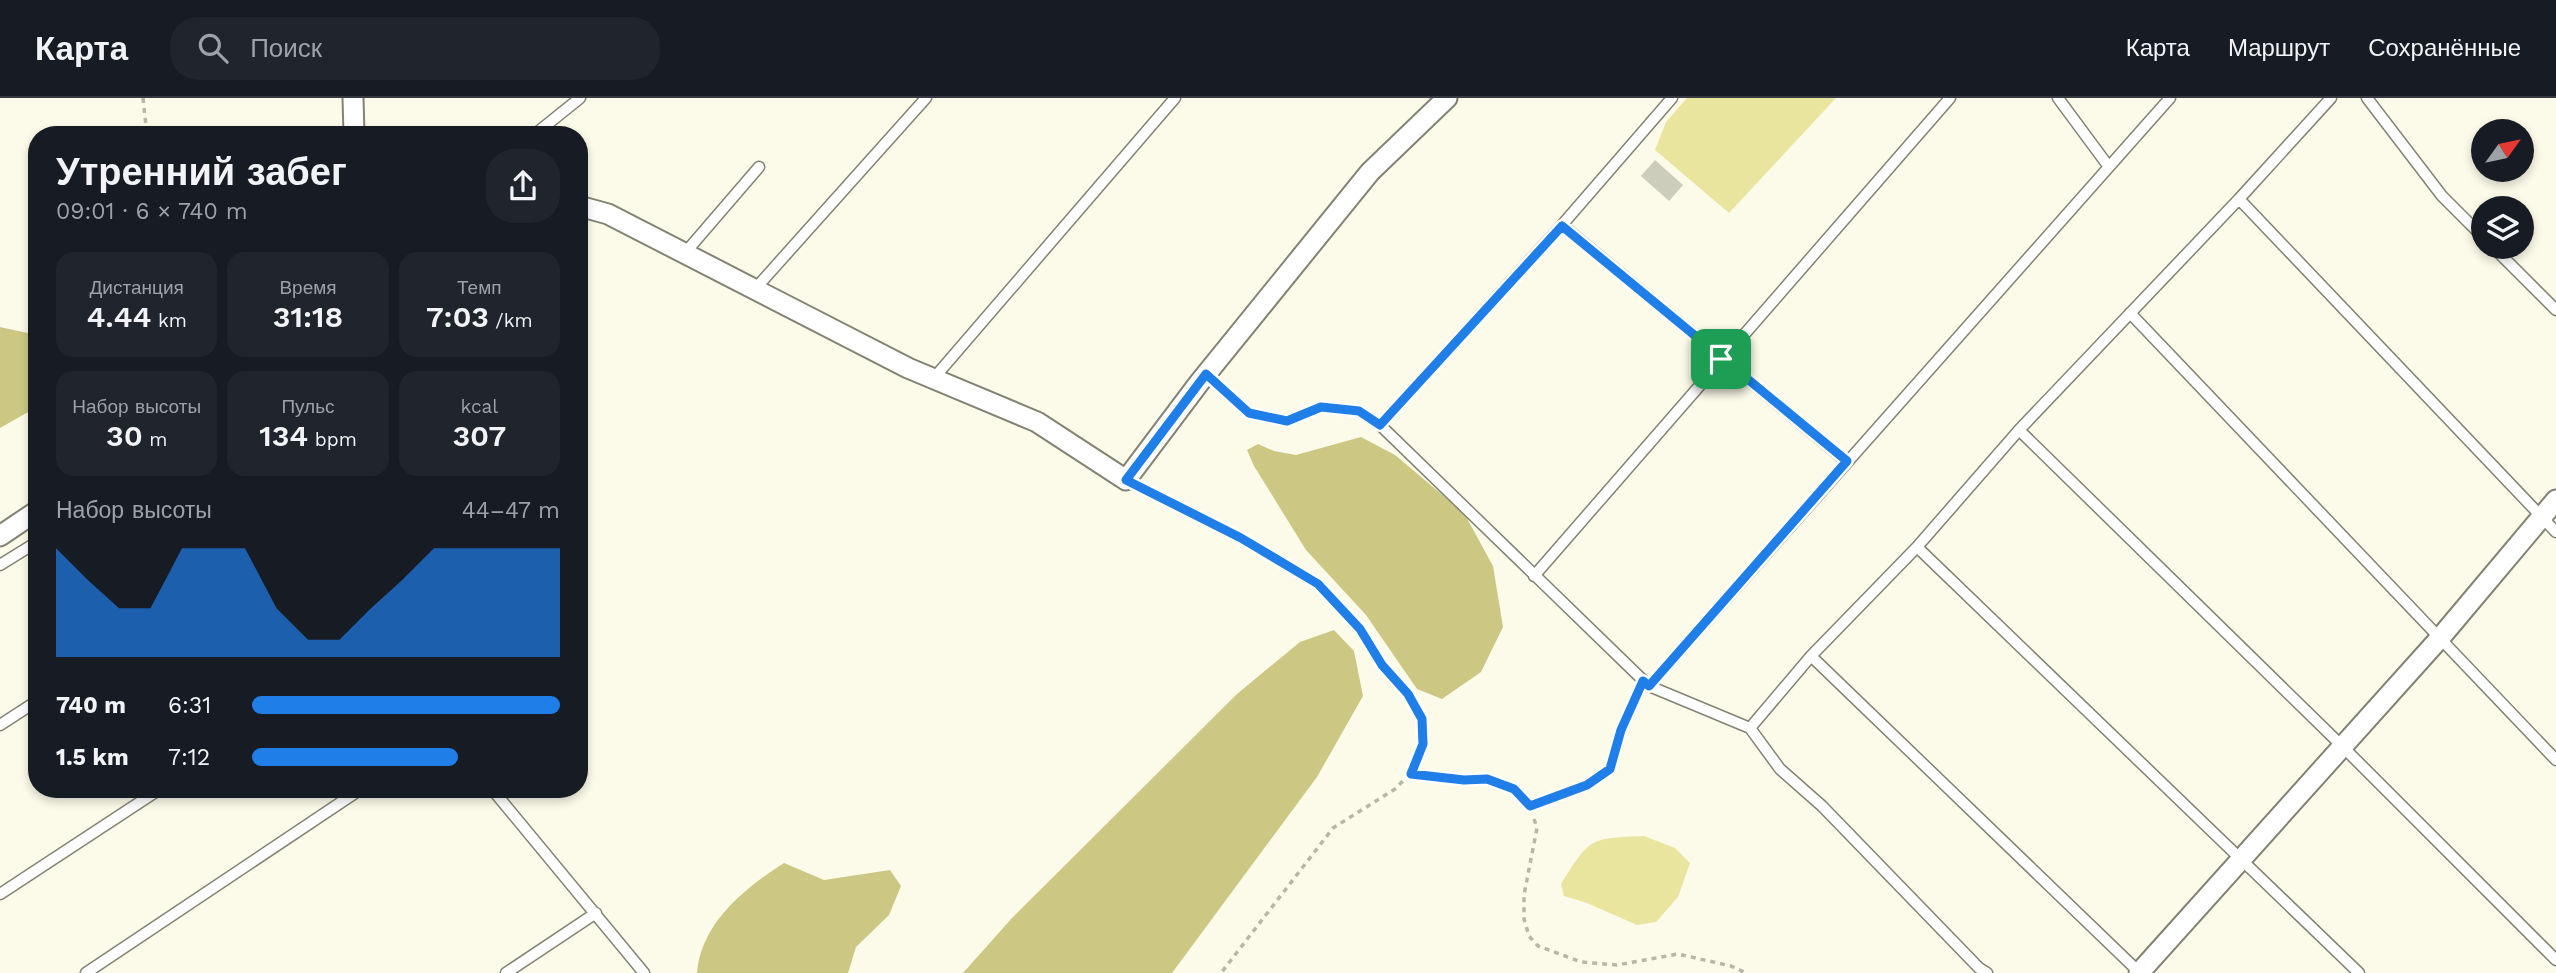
<!DOCTYPE html>
<html lang="ru">
<head>
<meta charset="utf-8">
<style>
	body { margin:0; font-family:"Work Sans",sans-serif; background:#20242c; color:#f1f3f6; height:100vh; display:flex; flex-direction:column; font-size:26px; white-space:nowrap }
	* { box-sizing:border-box; margin:0 }
	p { font-size:23px; color:#9ea1a6 }
	.icon { flex:none; width:38px; height:38px; fill:none; stroke:currentColor; stroke-width:2; stroke-linecap:round; stroke-linejoin:round }
	.map { position:relative; flex:1; overflow:hidden }
	.drawer { position:absolute; left:28px; top:28px; width:560px; height:672px; display:flex; flex-direction:column; background:#171b24; border-radius:28px; box-shadow:0 4px 10px #0003 }
	.drawer>* { flex:none }
	.needle { width:46px; rotate:57deg }
	.buttons { position:absolute; left:2471px; top:21px; display:grid; gap:14px }
	.buttons a { display:grid; place-items:center; width:63px; height:63px; border-radius:50%; background:#171b24; box-shadow:0 4px 10px #0003; font-size:35px }
	.pin { position:absolute; display:grid; place-items:center; width:60px; height:60px; color:#fff; margin:-30px; border-radius:14px; box-shadow:0 4px 10px #0006 }
	.round { display:grid; place-items:center; flex:none; width:74px; height:74px; border-radius:28px; background:#20242c }
	.overview { display:flex; align-items:center; justify-content:space-between; height:119px; padding:0 28px }
	h1 { font-size:38px; font-weight:600; line-height:52px }
	.metrics { display:grid; grid-template-columns:repeat(3,1fr); gap:10px; height:119px; padding:7px 28px }
	.metrics div { display:grid; align-content:center; border-radius:18px; background:#20242c; text-align:center }
	.metrics b { font-size:30px; font-weight:600 }
	.metrics small { font-size:19px; font-weight:400 }
	.metrics p { font-size:19px }
	.chart { height:196px; padding:14px 28px }
	.chart p { display:flex; justify-content:space-between }
	.chart svg { width:100%; height:126px; margin-top:7px; fill:#1f7ee7; opacity:.7 }
	ul { padding:0 28px; list-style:none; font-size:23px }
	li { display:grid; grid-template-columns:112px 84px 1fr; align-items:center; height:52px }
	li i { height:18px; border-radius:9px; background:#1f7ee7 }
	header { display:flex; align-items:center; gap:42px; box-sizing:border-box; height:98px; padding:0 35px; background:#171b24; border-bottom:2px solid #363941 }
	header strong { font-size:33px }
	nav { display:flex; gap:38px; margin-inline-start:auto; font-size:24px }
	.search { width:490px; height:63px; background:#20242c; display:flex; align-items:center; gap:18px; box-sizing:border-box; padding:0 24px; border-radius:28px; color:#9ea1a6; font-size:26px }
	.map>svg:first-child { display:block }
	.forest { fill:#ccc883 }
	.water { fill:#e9e59f }
	.building { fill:#cdcdbc }
	.lines { fill:none; stroke-linecap:round; stroke-linejoin:round }
	.lane-casing { stroke:#838374; stroke-width:13 }
	.street-casing { stroke:#838374; stroke-width:23 }
	.path { stroke:#b7b6a9; stroke-width:3.5; stroke-dasharray:5 5; stroke-linecap:butt }
	.lane { stroke:#fff; stroke-width:10 }
	.street { stroke:#fff; stroke-width:19 }
	.route-casing { stroke:#fff; stroke-width:14 }
	.route { stroke:#1f7ee7; stroke-width:9 }
</style>
</head>
<body>
<header>
<strong>Карта</strong>
<div class="search"><svg class="icon" aria-label="search" viewBox="0 0 24 24"><circle cx="10" cy="10" r="6"/><path d="M15 15l6 6"/></svg>Поиск</div>
<nav><a>Карта</a><a>Маршрут</a><a>Сохранённые</a></nav>
</header>
<div class="map">
<svg width="2556" height="875" viewBox="0 0 2556 875">
	<rect width="100%" height="100%" fill="#fcfbea"/>
	<path class="forest" d="M0,229L37,237V309L0,330Z
		M1361,339L1395,357L1464,415L1493,468L1503,529L1481,574L1442,601L1417,591L1366,517L1306,452L1254,368L1247,352L1258,346L1274,353L1296,357Z
		M1334,532L1354,553L1363,598L1317,679L1172,875H963L1012,820L1237,596L1300,544Z
		M784,765L824,782L890,772L901,788L889,817L856,849L848,875H697C701,825 745,790 784,765Z"/>
	<path class="water" d="M1687,0H1836L1729,115L1655,52L1666,24Z
		M1644,738L1675,750L1690,765L1678,799L1656,824L1637,827L1587,805L1564,798L1561,786C1590,740 1589,740 1644,738Z"/>
	<path class="building" d="M1655,62L1683,87L1669,103L1641,78Z"/>
	<g class="lines">
		<g class="lane-casing">
			<path id="lane" d="M2058,0L2109,69
				M2367,0L2442,98L2483,139
				M534,37L580,0
				M2239,101L2556,434
				M1562,127L1847,364
				M2493,149L2556,212
				M685,155L759,69
				M755,191L926,0
				M2130,215L2556,662
				M1206,276L1249,315L1287,323L1321,309L1359,313L1380,327L1649,588L1750,630L1780,671L1822,708L1979,870L1987,875
				M934,280L1175,0
				M1380,327L1562,127L1672,0
				M2019,332L2343,649L2556,862
				M1917,449L2359,875
				M0,467L37,444
				M1534,478L1950,0
				M1811,558L2140,875
				M1649,588L2170,0
				M0,627L37,603
				M1750,630L1811,558L1917,449L2019,332L2239,101L2331,0
				M492,691L644,875
				M1530,708L1587,687L1610,671L1621,632L1643,583
				M0,796L160,691
				M86,875L361,691
				M506,875L596,815"/>
		</g>
		<g class="street-casing">
			<path id="street" d="M353,0L354,37
				M579,108L608,116L908,270L1037,324L1126,382L1199,285L1370,74L1447,0
				M0,438L37,413
				M2139,875L2440,540L2556,402"/>
		</g>
		<path class="path" d="M143,0L147,37
			M1142,390L1242,440L1318,486L1360,532L1382,567L1408,596L1422,621L1423,646L1411,675L1395,691L1333,730L1221,875
			M1411,675C1428,677 1444,680 1461,682C1486,684 1501,678 1522,700
			M1534,721L1537,730L1524,797V821L1529,838L1538,848L1581,864L1617,867L1678,856L1731,868L1746,875"/>
		<use href="#lane" class="lane"/>
		<use href="#street" class="street"/>
	</g>
	<g class="lines">
		<g class="route-casing">
			<path id="route" d="M1562,128L1847,363L1649,588L1643,583L1621,632L1610,671L1587,687L1530,708L1514,691L1487,681L1464,682L1411,676L1423,646L1422,621L1408,596L1382,567L1360,531L1318,486L1241,440L1126,382L1206,276L1249,315L1287,323L1321,309L1359,313L1380,327Z"/>
		</g>
		<use href="#route" class="route"/>
	</g>
</svg>
<div class="buttons">
<a><svg class="needle" viewBox="-14 -14 28 28"><path d="M0-13l5 13h-10z" fill="#e53935"/><path d="M0 13l5-13h-10z" fill="#9ea1a6"/></svg></a>
<a><svg class="icon" aria-label="layers" viewBox="0 0 24 24"><path d="M12 4l9 5-9 5-9-5zM3 14l9 5 9-5"/></svg></a>
</div>
<div class="pin" style="left:1721px;top:261px;background:#1e9e55"><svg class="icon" aria-label="arrive" viewBox="0 0 24 24"><path d="M6 21V4h12l-3 4 3 4H6"/></svg></div>
<section class="drawer">
<div class="overview"><div><h1>Утренний забег</h1><p>09:01 · 6 × 740 m</p></div><a class="round"><svg class="icon" aria-label="share" viewBox="0 0 24 24"><path d="M12 15V3M7 8l5-5 5 5M5 13v7h14v-7"/></svg></a></div>
<div class="metrics">
<div><p>Дистанция</p><b>4.44<small> km</small></b></div>
<div><p>Время</p><b>31:18</b></div>
<div><p>Темп</p><b>7:03<small> /km</small></b></div>
</div>
<div class="metrics">
<div><p>Набор высоты</p><b>30<small> m</small></b></div>
<div><p>Пульс</p><b>134<small> bpm</small></b></div>
<div><p>kcal</p><b>307</b></div>
</div>
<div class="chart"><p><span>Набор высоты</span>44–47 m</p>
<svg viewBox="0 0 160 44" preserveAspectRatio="none"><path d="M0 44V6L10 17L20 27L30 27L40 6L50 6L60 6L70 27L80 38L90 38L100 27L110 17L120 6L130 6L140 6L150 6L160 6V44z"/></svg>
</div>
<ul>
<li><b>740 m</b>6:31<i style="width:100%"></i></li>
<li><b>1.5 km</b>7:12<i style="width:67%"></i></li>
</ul>
</section>
</div>
</body>
</html>
